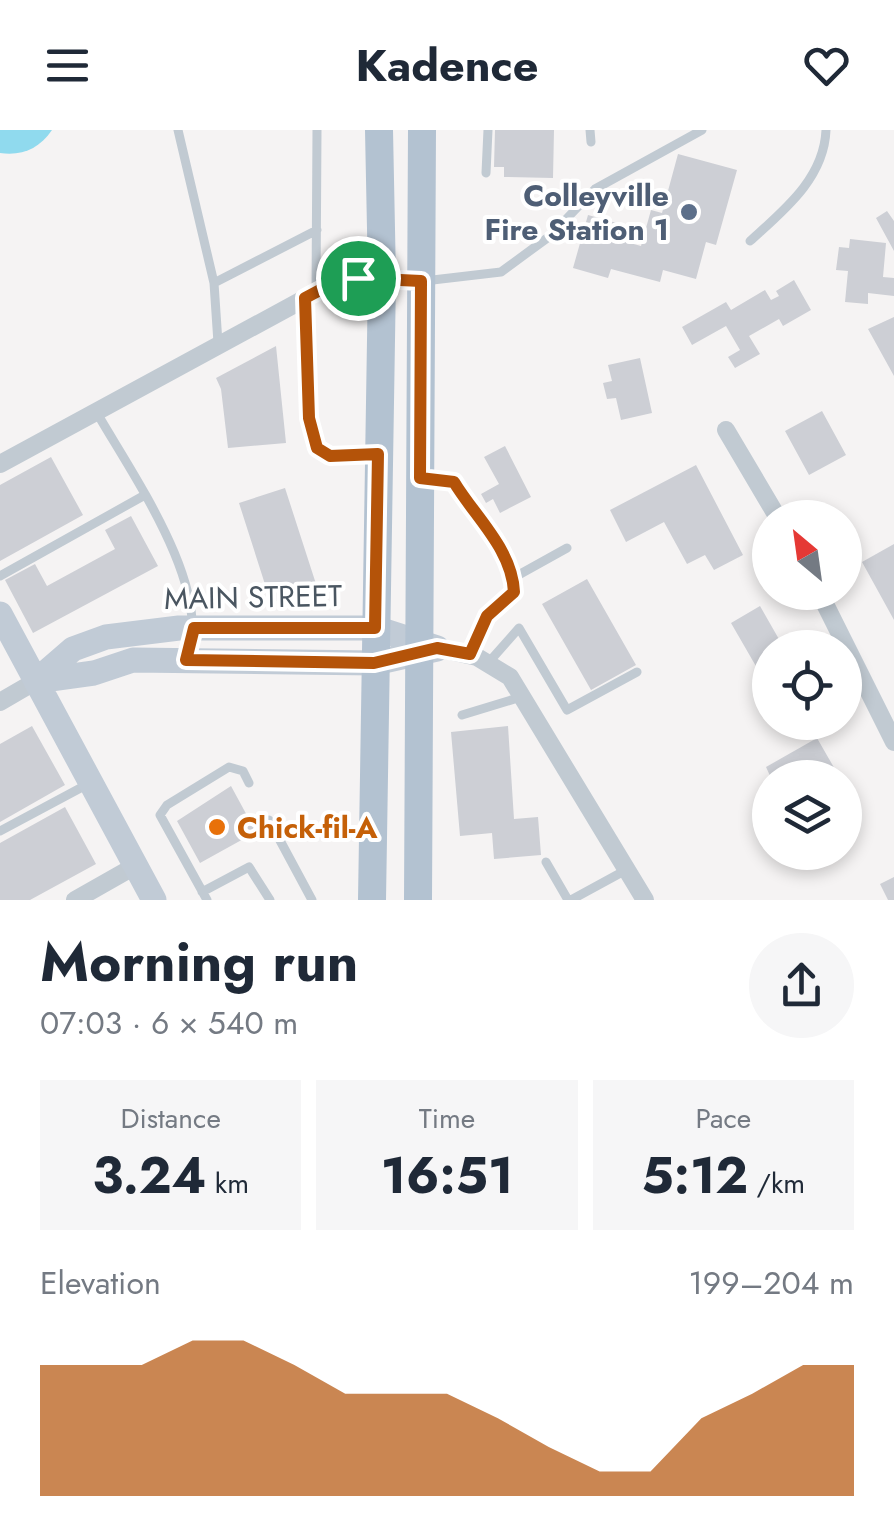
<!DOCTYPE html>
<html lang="en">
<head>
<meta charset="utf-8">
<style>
	body { margin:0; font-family:Jost,sans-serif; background:#f6f6f7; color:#1f2937; height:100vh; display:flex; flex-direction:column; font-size:38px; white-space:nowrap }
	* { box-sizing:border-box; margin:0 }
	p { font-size:32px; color:#747a83 }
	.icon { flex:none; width:55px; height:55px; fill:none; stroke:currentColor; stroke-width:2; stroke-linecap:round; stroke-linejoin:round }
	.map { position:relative; height:770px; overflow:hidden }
	.panel { display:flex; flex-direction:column; background:#fff; flex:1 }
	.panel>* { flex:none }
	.needle { width:65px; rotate:331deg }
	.controls { position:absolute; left:752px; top:370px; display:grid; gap:20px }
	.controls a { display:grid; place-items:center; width:110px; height:110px; border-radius:50%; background:#fff; box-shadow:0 5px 15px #0003; font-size:50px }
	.pin { position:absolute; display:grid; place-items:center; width:85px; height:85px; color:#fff; margin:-42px; border:5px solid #fff; border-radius:50%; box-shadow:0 2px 10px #0007 }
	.round { display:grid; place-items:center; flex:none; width:105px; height:105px; border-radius:52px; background:#f6f6f7 }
	.headline { display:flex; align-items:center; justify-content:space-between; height:170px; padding:0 40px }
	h1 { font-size:55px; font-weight:700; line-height:75px }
	.stats { display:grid; grid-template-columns:repeat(3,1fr); gap:15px; height:170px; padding:10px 40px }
	.stats div { display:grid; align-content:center; border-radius:0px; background:#f6f6f7; text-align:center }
	.stats b { font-size:50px; font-weight:700 }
	.stats small { font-size:28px; font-weight:400 }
	.stats p { font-size:28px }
	.chart { height:280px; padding:20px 40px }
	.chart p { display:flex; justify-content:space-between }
	.chart svg { width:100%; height:180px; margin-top:10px; fill:#b45309; opacity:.7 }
	header { display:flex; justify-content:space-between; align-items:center; height:130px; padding:0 40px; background:#fff; font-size:45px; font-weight:700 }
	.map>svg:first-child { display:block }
	.water { fill:#90daee }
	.building { fill:#cdcfd5 }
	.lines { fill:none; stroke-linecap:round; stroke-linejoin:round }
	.lane { stroke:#c1cad2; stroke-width:9 }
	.street { stroke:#c1cad2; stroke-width:18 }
	.secondary { stroke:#c1cbd6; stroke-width:25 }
	.primary { stroke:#b3c2d1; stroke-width:28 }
	.route-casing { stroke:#fff; stroke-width:20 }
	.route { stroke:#b45309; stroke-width:12 }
	.service-dot { fill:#5c6f8a; stroke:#fff; stroke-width:4 }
	.food-dot { fill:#e8710a; stroke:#fff; stroke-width:4 }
	.labels { text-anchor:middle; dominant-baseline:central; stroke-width:8; stroke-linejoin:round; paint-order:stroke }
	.service-label { font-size:30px; font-weight:bold; fill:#4e5e75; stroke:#fff; text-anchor:end }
	.street-label { font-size:30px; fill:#4a5661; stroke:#fff }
	.food-label { font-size:30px; font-weight:bold; fill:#c56008; stroke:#fff; text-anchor:start }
</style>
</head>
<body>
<header><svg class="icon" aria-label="menu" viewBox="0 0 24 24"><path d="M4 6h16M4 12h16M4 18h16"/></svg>Kadence<svg class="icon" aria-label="heart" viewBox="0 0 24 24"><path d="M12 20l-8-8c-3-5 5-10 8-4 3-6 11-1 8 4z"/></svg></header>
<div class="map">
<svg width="894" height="770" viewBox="0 0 894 770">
	<rect width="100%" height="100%" fill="#f5f3f3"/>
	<path class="water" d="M0,0H52C39,19 22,26 0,23Z"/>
	<path class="building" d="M495,0H554L553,48L504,47V37H494Z
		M678,24L737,40L716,115L706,112L696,149L663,140L660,152L611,139L608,148L573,138L588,85L624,95L619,110L641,116L651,80L662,83Z
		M887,81L894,91V121L876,88Z
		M850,109L886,113L883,147L894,148V166L868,163V174L845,172L848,141L836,140L839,117L849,118Z
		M794,150L811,180L783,196L779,189L749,206L760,224L735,238L728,227L740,220L726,196L692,215L682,197L726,172L731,180L765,160L771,170L779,166L776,161Z
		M894,187V246L868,199Z
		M276,216L286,313L228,318L221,259L216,248Z
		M640,228L652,283L621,290L616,268L607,269L603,253L612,251L608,235Z
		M822,281L846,325L809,345L785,301Z
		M505,316L531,367L500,383L493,369L486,373L481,364L499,354L484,327Z
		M51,327L83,385L0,431V355Z
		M696,335L743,425L714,440L705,425L687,434L664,392L626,412L610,380Z
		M285,358L317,457L271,473L239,373Z
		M131,386L158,436L33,503L5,450L35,434L47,456L115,419L105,400Z
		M894,414V490L862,432Z
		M587,449L636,535L591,560L542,474Z
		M760,476L784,518H770V547L763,535L757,538L731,493Z
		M32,596L65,655L0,692V614Z
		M508,596L514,689L538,687L541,725L494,729L492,703L460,706L451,602Z
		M817,608L840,648H771L766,637Z
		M231,656L256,702L200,733L177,691Z
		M65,677L96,734L30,770H0V713Z
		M894,747V770H888L880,754Z"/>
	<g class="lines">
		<path class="lane" d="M178,0L214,153L317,100
			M590,0L591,12
			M486,43L488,0
			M750,111C783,81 824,49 826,0
			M424,151L501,142L550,106L595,59L702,0
			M214,153L218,213
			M316,162L317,0
			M305,168C315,216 298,272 317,318L330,326L375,324
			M97,283C130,341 216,462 186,528
			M422,347L454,352L494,408L510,439L514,462L487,486L471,524
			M0,446L145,365
			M513,448L567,418
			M489,532L519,498L567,580L637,542
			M462,585L521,567
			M269,690L312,770
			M0,701L88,654
			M546,732L568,770
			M202,762L249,737L270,770
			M207,770L160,685L167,675L229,637L243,641L249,653
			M571,770L626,740"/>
		<path class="street" d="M726,300L778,388
			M0,334L339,150L382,148
			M819,462L894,612
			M437,518L477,527L510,547L645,770
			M0,572L36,551
			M75,770L135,736"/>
		<path class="secondary" d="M0,484L154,770
			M36,551L73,519L106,507L179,498H375L437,518
			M36,551L94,543L133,530L375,533L437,519"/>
		<path class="primary" d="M372,770L382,148L379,0
			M418,770L422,0"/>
	</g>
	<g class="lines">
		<g class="route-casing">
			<path id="route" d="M358,148L421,151L420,348L454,352C475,387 512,419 514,462L487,486L470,524L437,518L374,533L186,530L194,498H375L378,324L330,326L317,318L309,288L305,168L339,150Z"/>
		</g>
		<use href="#route" class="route"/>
	</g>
	<circle class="service-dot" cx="689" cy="82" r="10"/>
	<circle class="food-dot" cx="217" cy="697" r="10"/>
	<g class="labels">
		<g class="service-label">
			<text x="669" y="65">Colleyville<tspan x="669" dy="34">Fire Station 1</tspan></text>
		</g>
		<g class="street-label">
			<text transform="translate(253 467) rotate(-1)">MAIN STREET</text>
		</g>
		<g class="food-label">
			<text x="237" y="697">Chick-fil-A</text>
		</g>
	</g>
</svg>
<div class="controls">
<a><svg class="needle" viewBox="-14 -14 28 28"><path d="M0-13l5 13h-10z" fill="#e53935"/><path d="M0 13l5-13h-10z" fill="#747a83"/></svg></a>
<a><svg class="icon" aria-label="locate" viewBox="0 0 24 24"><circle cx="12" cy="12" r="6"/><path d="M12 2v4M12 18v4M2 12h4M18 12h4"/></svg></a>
<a><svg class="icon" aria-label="layers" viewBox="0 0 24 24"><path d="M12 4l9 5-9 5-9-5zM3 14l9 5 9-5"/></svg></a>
</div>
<div class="pin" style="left:358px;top:148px;background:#1e9e55"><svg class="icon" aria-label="arrive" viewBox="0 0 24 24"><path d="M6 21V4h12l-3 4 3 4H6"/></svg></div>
</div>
<section class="panel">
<div class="headline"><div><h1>Morning run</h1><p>07:03 · 6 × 540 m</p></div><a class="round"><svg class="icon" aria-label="share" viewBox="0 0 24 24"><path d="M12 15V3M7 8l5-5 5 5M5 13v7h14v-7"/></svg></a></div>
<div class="stats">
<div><p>Distance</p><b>3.24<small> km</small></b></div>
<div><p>Time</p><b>16:51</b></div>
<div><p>Pace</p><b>5:12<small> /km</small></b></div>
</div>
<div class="chart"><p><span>Elevation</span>199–204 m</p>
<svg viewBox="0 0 160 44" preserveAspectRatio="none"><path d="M0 44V12L10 12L20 12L30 6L40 6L50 12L60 19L70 19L80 19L90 25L100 32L110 38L120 38L130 25L140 19L150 12L160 12V44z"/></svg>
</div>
</section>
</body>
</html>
